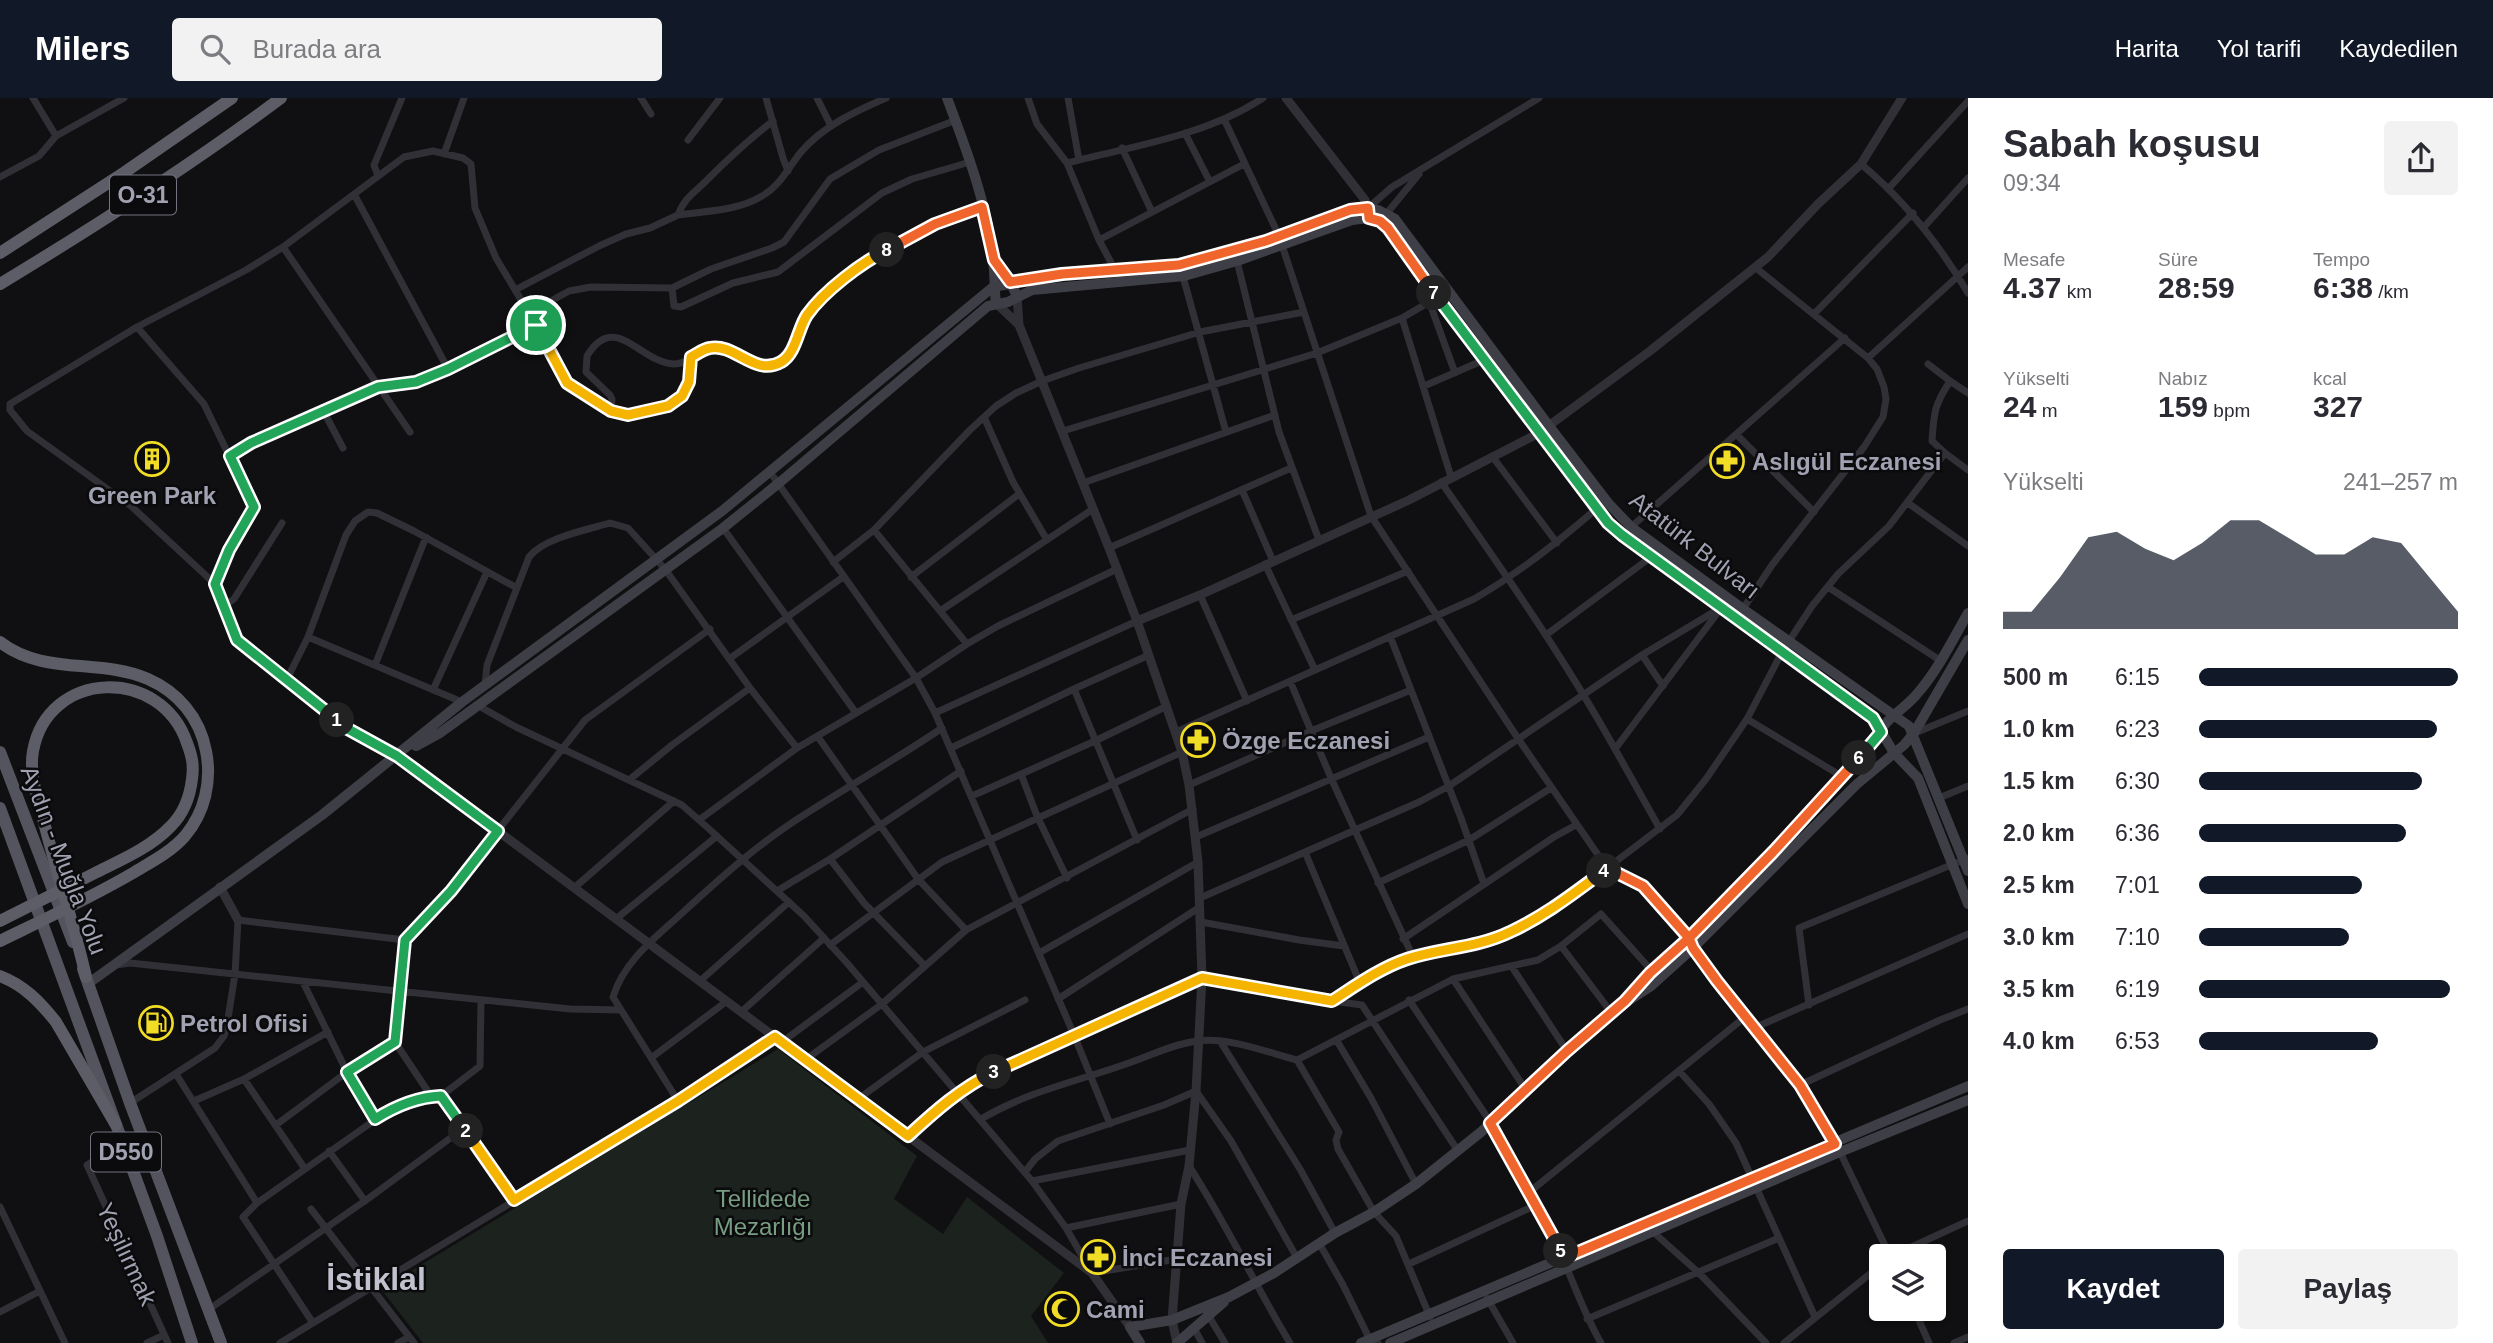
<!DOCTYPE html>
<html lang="tr">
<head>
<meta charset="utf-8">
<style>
	body { margin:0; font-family:Helvetica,sans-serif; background:#f2f2f3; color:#2b2b33; height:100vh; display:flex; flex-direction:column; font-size:26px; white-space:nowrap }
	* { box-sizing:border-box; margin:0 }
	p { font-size:23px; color:#7c7c81 }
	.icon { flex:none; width:38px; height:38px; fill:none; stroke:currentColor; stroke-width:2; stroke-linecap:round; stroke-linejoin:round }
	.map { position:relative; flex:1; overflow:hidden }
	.side { display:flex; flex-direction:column; background:#fff; width:525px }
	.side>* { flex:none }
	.controls { position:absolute; left:1869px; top:1146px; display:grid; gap:14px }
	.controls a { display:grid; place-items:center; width:77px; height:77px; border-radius:7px; background:#fff; box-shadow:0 2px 5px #0004; font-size:35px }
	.pin { position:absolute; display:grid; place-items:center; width:60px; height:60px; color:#fff; margin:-30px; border:4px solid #fff; border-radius:50%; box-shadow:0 2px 7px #0007 }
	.km { position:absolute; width:35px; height:35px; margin:-18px; border-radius:50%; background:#222; color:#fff; font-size:19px; line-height:35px; text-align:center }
	.round { display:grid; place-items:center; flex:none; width:74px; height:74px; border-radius:7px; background:#f2f2f3 }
	.head { display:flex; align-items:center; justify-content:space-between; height:119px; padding:0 35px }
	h1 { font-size:38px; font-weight:700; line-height:52px }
	.stats { display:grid; grid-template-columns:repeat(3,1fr); gap:10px; height:119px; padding:7px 35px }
	.stats div { display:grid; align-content:center }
	.stats b { font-size:30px; font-weight:700 }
	.stats small { font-size:19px; font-weight:400 }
	.stats p { font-size:19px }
	.chart { height:196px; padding:14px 35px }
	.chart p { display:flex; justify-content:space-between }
	.chart svg { width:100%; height:126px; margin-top:7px; fill:#111827; opacity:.7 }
	.cta { display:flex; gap:14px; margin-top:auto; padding:14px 35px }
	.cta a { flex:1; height:80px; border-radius:7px; background:#111827; color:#fff; font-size:28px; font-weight:700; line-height:80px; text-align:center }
	.cta a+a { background:#f2f2f3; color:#2b2b33 }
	ul { padding:0 35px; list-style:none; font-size:23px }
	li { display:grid; grid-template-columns:112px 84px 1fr; align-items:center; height:52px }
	li i { height:18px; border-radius:9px; background:#111827 }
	header { display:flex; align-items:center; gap:42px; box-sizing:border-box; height:98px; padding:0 35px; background:#111827; color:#fff }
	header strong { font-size:33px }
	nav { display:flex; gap:38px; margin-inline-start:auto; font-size:24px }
	.search { width:490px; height:63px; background:#f2f2f3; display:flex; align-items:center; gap:18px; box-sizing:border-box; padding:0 24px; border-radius:7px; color:#7c7c81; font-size:26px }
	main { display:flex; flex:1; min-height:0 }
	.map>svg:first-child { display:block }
	.green { fill:#1c231e }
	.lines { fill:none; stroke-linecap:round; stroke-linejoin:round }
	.minor { stroke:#313036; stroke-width:7 }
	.tertiary { stroke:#313036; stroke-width:9 }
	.secondary { stroke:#3e3f46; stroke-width:10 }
	.trunk { stroke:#54545e; stroke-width:12 }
	.motorway { stroke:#5c5d67; stroke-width:12 }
	.split-1-casing { stroke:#fff; stroke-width:14 }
	.split-2-casing { stroke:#fff; stroke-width:14 }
	.split-3-casing { stroke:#fff; stroke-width:14 }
	.split-4-casing { stroke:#fff; stroke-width:14 }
	.split-5-casing { stroke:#fff; stroke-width:14 }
	.split-6-casing { stroke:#fff; stroke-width:14 }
	.split-7-casing { stroke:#fff; stroke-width:14 }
	.split-8-casing { stroke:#fff; stroke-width:14 }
	.split-9-casing { stroke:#fff; stroke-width:14 }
	.split-1 { stroke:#22a559; stroke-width:9 }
	.split-2 { stroke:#22a559; stroke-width:9 }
	.split-3 { stroke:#f5b400; stroke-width:9 }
	.split-4 { stroke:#f5b400; stroke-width:9 }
	.split-5 { stroke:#f0652b; stroke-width:9 }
	.split-6 { stroke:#f0652b; stroke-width:9 }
	.split-7 { stroke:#22a559; stroke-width:9 }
	.split-8 { stroke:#f0652b; stroke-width:9 }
	.split-9 { stroke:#f5b400; stroke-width:9 }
	.labels { text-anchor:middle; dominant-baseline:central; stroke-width:5; stroke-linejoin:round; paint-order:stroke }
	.shield { fill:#0b0a0c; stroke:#737480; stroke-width:2 }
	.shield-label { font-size:23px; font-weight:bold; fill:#a0a2b2 }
	.poi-label { font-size:24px; font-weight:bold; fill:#a0a2b2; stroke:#0b0a0c; text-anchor:start }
	.street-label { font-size:24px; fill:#a0a2b2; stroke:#0b0a0c }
	.park-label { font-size:24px; fill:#779d82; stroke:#0b0a0c }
	.district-label { font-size:32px; font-weight:bold; fill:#c1c2ce; stroke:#0b0a0c }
</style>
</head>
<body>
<header>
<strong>Milers</strong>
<div class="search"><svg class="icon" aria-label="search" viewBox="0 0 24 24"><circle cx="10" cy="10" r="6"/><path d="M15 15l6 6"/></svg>Burada ara</div>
<nav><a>Harita</a><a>Yol tarifi</a><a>Kaydedilen</a></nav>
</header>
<main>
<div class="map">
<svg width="1968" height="1245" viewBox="0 0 1968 1245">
	<rect width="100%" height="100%" fill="#100f11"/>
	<path class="green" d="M778,951L917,1058L894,1101L943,1136L967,1099L1064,1175L1031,1218L1048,1245H423L381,1191Z"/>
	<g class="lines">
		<path class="minor" d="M33,0L56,38
			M641,0L651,16
			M766,0L783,60L788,73
			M817,0L831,28
			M1028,0L1037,26L1067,65L1099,142L1122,185
			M1068,0L1079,62
			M1224,21L1279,138L1371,418L1519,642L1607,770L1643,788L1689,840L1693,850L1717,883L1800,987L1840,1054L1890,1158
			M1185,35L1210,84
			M688,42L720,0
			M1122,50L1152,114
			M444,56L464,0
			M1067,65C1133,48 1205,38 1263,0
			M1861,66C1905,103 1939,146 1968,195
			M378,78L374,67L402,0
			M0,79L39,58L56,38L124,0
			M1889,90L1968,3
			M354,96L448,271
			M1368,110L1392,89L1539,0
			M1387,115L1419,76
			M678,117C705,113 738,113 762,98C780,88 788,70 801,54C823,28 856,13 886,0
			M1924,129L1968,80
			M1099,142L1244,66
			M283,149L410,334
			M1237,163L1279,334L1319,442
			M1182,175L1226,334
			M672,190L674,208L681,209L733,185L778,174L882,95L912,81L970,64
			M515,192L599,148L626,136L650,130L678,117C684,100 694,95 706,83C729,60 747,43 773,23
			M1429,203L1455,275
			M529,215L569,193L591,189L672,190L711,171L772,150L784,144L830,81L879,52L956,22
			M1814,216L1913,115
			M1402,220L1431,203
			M137,229L204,306L254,409L229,452L215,486L237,542L348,631L397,658
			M1868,260L1968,169
			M1928,266L1950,283C1934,308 1934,314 1932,343L1945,355
			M1950,283L1968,295
			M1424,288L1484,262
			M611,313L612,301L610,297L586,274L587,258C615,212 640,265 674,266C692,266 701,246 723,250C745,253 749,273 777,265C794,260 794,239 802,226C808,216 816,206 825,197C870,155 925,129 982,109
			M324,314L343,350
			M984,319L1013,384L1047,442
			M1063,333L1317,255L1402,220L1451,379
			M1737,337L1814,414
			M230,358L251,345L378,289L416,283L448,271L536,227
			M1492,358L1557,445
			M770,374L916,580L935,615L1074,937L1110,1026
			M1441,384C1502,471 1563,558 1615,651
			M1083,385L1275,317
			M1242,392L1273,463
			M1908,405L1968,448
			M723,430L856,615
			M874,432L940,513
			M1622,437L1845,240
			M1109,450L1291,370
			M833,464L874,432L970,332L996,308L1016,295L1042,283L1079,270L1200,234L1304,214
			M1265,466L1315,572
			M911,479L1019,396
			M215,486L131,408L27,333L10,312V306L137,229L246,172L283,149L404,59L433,53L463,60L471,66L475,110L496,160L536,227L567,285L611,313L628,317L643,315L668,308L682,297L689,284L691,259
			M1828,489L1941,563
			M1200,497L1247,603
			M224,508L234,501L282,425
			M1737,520L1772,467L1864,349L1883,319L1886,301L1884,289L1877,271L1868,260L1756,170
			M1291,522L1408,473
			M1546,537L1651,459
			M1390,538L1461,720L1484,786
			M967,546L940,513L1093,411
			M1642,557L1722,509L1615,651L1660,731
			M729,561L843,479
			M375,567L426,439
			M287,581L308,539
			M1290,583L1331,680L1413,859
			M485,587L487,567L529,459C544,440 586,432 610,425L628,430L665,471L750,590L797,650
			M1074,591L1149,557
			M433,592L487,474
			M462,604L308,539L346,437L355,423L368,414L377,415L414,433L517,490
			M477,607L516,629L682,707L708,730L804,818L847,865L1032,1083L1190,1052
			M935,615L1137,523
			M1747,621L1843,679
			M1176,634L1474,501C1519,475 1557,445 1596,411
			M1915,635L1968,613
			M951,650L1074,591L1137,742
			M1021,676L1037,718L1067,780
			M629,682L672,647L750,590
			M1189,687L1311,633L1411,592
			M972,698L1095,643L1167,608
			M1939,700L1968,688
			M699,722L797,650L916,580L967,546L998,528L1117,471
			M1196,739L1429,639
			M1305,754L1360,885
			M830,761L864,805L925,868
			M1378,785L1469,742L1551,690
			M574,790L674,703
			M777,793L830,761L961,673
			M1200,800L1419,704L1449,688L1642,557L1663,588
			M616,821L717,738
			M1201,824L1299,842L1344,848
			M966,832L1193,711
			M1403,841L1554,739L1576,727
			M830,847L942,764L1182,654
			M1561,848L1601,816L1652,873
			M1039,855L1198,764
			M116,867L130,865L570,911L621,912
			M1512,869L1567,953
			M1453,881L1526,992
			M700,883L789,804
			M1058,901L1200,809
			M1409,902L1491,1025L1527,1096
			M1332,903L1362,907L1458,1053
			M1809,907L1799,830L1968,760
			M741,914L824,840
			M1754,930L1968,836
			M1220,943L1300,1071L1335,1135
			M1337,943L1371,1000L1416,1086
			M782,944L863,884
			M651,960L727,903
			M805,962L882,906L966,832L918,781L818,639
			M1297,962L1339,1034L1336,1042L1338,1051L1374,1114L1396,1138L1430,1219
			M1680,974L1709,1006L1736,1045L1815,1219
			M176,976L257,1105
			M244,981L305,1071
			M1800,987L1940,922L1968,911
			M441,998L480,968L481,902
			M858,1001L923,954L1025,902
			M194,1003L244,981L328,934
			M678,1003L613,899C623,865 653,841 679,818C719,781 760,744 807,715C852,686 898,660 942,630
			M130,1005L215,950L224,938L227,927L235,876L238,822L405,842
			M375,1021L347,974L395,944
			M981,1021C1029,993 1075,984 1126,966C1150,958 1173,946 1197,943C1230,939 1266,954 1297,962L1453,881L1538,862L1561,848L1611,914
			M276,1027L347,974L303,884
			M908,1038L940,1008L977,983L1202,880L1332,903L1366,881L1404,861L1472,847L1509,835L1556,809L1677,717L1706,681L1747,621L1782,554L1812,508L1838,476L1889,428L1945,355L1968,372
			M123,1045L87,1067L168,1245
			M329,1053L365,1103
			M1189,1068C1226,1125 1255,1187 1290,1245
			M1025,1074L1035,1061L1058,1043L1164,1007L1196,993L1231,1043L1297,1160
			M1032,1083L1066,1130
			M514,1102L441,998H431L395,944L405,842L451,792L585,622L710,531
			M0,1109L65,1245
			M311,1111L414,1245
			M1652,1133L1699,1175L1766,1245
			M1319,1145L1343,1187L1370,1242L1378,1245
			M1892,1158L1968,1123
			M1177,1161L1092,1175L1066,1130L1181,1106
			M1409,1166L1536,1107
			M1487,1200L1513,1245
			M1914,1211L1929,1245
			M208,1212L369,1100L464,1030
			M0,1214L40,1193
			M1208,1217L1225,1245
			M1587,1221L1779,1140
			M313,1225L243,1119L257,1105L389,1012L431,998
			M1194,1230L1202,1245
			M147,1245L164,1237
			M280,1245L598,1052L775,939
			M398,1245L409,1239
			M1601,1245C1573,1197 1562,1141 1527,1096L1745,919
			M1784,1245L1881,1167
			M1954,1245L1968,1239"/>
		<path class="tertiary" d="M1286,0L1365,102L1369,117
			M1017,198L1019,227L1109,450L1137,523L1182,654L1189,687L1198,764L1202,880L1196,993L1189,1068L1181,1106L1172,1222L1177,1245
			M996,205L1019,227
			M1137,523L1200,497L1409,402L1539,335L1650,253L1768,159L1818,106L1861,66L1902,0
			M397,658L1092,1175L1130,1229
			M220,789L238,822"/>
		<path class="secondary" d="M947,0C966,50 988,109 993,161C995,176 994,190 996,205
			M994,162L1010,184L1017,198
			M416,648L440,635L723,430L779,385L988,208L1008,204L1032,192L1184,178L1237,163L1352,122C1368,120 1376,119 1388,130L1438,201L1608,425L1873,620L1894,655L1918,680L1968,806
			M89,885L322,717L462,604L722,413L993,189L1062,176L1179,168L1266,143L1359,110L1378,112L1395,121L1549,328L1609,406L1631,429L1743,511L1909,628L1968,773
			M1631,896C1652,872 1677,852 1699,829C1764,763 1828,697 1886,625C1895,615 1908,607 1917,596C1938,572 1952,543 1968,515
			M1130,1229L1172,1222L1229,1199L1274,1175L1335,1135L1374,1114L1416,1086L1481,1034L1611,914L1651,888L1693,850L1857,686L1904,647L1914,635L1968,542
			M1130,1229L1140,1245
			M1177,1245L1224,1204
			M1361,1245L1968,988
			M1390,1245L1840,1054L1968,1002"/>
		<path class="trunk" d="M0,654L73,844
			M0,710L157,1138L192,1245
			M83,871L130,1005L221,1245"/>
		<path class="motorway" d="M0,155L125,74L232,0
			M0,186C96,128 191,67 281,0
			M0,544C44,578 100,560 148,581C178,594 200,620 206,653C212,683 205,714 185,738C171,754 151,764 133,775C90,800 45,821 0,843
			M0,823C32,807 63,791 95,775C121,762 150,750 171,728C184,715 190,698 192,681C194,667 192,658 187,645C161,568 48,571 33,653C29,676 37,698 43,720C56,774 74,825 86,879
			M0,878C24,887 40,904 56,924L116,1027"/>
	</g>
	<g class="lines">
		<g class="split-1-casing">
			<path id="split-1" d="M337,622L237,542L215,486L229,452L254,409L230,358L251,345L378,289L416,284L448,271L536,227"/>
		</g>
		<g class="split-2-casing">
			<path id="split-2" d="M337,622L348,631L397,658L498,733L451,793L405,842L395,944L347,974L375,1021C394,1009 418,999 441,998L466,1033"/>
		</g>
		<g class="split-3-casing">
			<path id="split-3" d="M466,1033L514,1102L678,1003L775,939L908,1038C935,1013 961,990 994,974"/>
		</g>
		<g class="split-4-casing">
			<path id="split-4" d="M994,974L1202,880L1332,903C1355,888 1380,870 1407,861C1441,850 1477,850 1510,834C1545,818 1574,795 1604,773"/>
		</g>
		<g class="split-5-casing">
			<path id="split-5" d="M1561,1153L1564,1160L1835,1046L1800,987L1717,883L1693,850L1689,840L1643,788L1607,770L1604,773"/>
		</g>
		<g class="split-6-casing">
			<path id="split-6" d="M1561,1153L1490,1025L1567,953L1625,903L1650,875L1689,840L1773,754L1859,660"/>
		</g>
		<g class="split-7-casing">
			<path id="split-7" d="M1434,195L1608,425L1622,437L1873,620L1881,634L1859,660"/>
		</g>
		<g class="split-8-casing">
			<path id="split-8" d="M887,152L935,126L982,109L994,162L1010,184L1062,176L1179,167L1266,143L1350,112L1368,110L1369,120L1380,123L1388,130L1434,195"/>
		</g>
		<g class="split-9-casing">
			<path id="split-9" d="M536,227L567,285L611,313L628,317L668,308L682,298L689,284L691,259C697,256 703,251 710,250C735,245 755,279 781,264C796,256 798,230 807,217C824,193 861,165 887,152"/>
		</g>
		<use href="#split-1" class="split-1"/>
		<use href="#split-2" class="split-2"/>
		<use href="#split-3" class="split-3"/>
		<use href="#split-4" class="split-4"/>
		<use href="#split-5" class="split-5"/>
		<use href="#split-6" class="split-6"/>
		<use href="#split-7" class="split-7"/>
		<use href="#split-8" class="split-8"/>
		<use href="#split-9" class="split-9"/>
	</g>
	<defs>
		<g id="building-ring" transform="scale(1.75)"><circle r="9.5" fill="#0b0a0c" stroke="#f2dd26" stroke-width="1.5"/><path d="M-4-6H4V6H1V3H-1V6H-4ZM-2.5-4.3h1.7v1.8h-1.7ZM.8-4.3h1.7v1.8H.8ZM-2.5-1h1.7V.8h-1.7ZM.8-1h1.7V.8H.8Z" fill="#f2dd26"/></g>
		<g id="pharmacy-ring" transform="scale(1.75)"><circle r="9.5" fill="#0b0a0c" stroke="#f2dd26" stroke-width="1.5"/><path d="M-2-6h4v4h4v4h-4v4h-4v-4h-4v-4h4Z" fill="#f2dd26"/></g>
		<g id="fuel-ring" transform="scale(1.75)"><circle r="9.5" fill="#0b0a0c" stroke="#f2dd26" stroke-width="1.5"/><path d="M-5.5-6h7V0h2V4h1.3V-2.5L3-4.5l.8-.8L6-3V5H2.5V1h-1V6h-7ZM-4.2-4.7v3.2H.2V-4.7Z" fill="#f2dd26"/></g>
		<g id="mosque-ring" transform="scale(1.75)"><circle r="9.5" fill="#0b0a0c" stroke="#f2dd26" stroke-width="1.5"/><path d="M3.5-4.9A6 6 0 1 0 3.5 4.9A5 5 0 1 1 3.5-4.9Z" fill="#f2dd26"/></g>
	</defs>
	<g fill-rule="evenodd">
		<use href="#building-ring" x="152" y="361"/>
		<use href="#pharmacy-ring" x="1727" y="363"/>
		<use href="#pharmacy-ring" x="1198" y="642"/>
		<use href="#fuel-ring" x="156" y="925"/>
		<use href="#pharmacy-ring" x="1098" y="1159"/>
		<use href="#mosque-ring" x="1062" y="1211"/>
	</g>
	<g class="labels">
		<g class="shield">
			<rect x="110" y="77.5" width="66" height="39" rx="5"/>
			<rect x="91" y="1034.5" width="70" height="39" rx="5"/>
		</g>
		<g class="shield-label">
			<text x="143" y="97">O-31</text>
			<text x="126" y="1054">D550</text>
		</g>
		<g class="poi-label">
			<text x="1752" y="363">Aslıgül Eczanesi</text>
			<text x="152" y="397" text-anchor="middle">Green Park</text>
			<text x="1222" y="642">Özge Eczanesi</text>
			<text x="180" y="925">Petrol Ofisi</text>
			<text x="1122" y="1159">İnci Eczanesi</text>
			<text x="1086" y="1211">Cami</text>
		</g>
		<g class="street-label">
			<text transform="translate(1695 447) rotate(38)">Atatürk Bulvarı</text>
			<text transform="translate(64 762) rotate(69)">Aydın - Muğla Yolu</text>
			<text transform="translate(127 1156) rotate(65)">Yeşilırmak</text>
		</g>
		<g class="park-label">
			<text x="763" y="1100">Tellidede<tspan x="763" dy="28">Mezarlığı</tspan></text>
		</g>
		<g class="district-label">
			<text x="376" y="1181">İstiklal</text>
		</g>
	</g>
</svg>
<div class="controls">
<a><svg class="icon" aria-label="layers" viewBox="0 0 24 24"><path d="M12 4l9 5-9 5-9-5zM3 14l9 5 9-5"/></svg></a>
</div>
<div class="pin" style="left:536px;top:227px;background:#1e9e55"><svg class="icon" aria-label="arrive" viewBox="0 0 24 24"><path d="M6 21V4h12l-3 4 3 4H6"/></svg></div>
<b class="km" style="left:337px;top:622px">1</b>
<b class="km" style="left:466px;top:1033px">2</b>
<b class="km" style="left:994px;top:974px">3</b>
<b class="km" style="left:1604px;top:773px">4</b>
<b class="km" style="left:1561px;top:1153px">5</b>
<b class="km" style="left:1859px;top:660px">6</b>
<b class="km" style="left:1434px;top:195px">7</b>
<b class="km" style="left:887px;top:152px">8</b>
</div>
<section class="side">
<div class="head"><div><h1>Sabah koşusu</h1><p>09:34</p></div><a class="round"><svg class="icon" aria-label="share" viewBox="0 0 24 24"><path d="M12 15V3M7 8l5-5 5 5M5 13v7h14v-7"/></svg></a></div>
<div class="stats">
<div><p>Mesafe</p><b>4.37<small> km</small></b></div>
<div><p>Süre</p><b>28:59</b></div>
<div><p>Tempo</p><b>6:38<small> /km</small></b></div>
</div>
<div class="stats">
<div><p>Yükselti</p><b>24<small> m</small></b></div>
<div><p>Nabız</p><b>159<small> bpm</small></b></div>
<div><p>kcal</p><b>327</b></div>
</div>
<div class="chart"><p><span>Yükselti</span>241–257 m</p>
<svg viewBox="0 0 160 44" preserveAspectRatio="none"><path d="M0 44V38L10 38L20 26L30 12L40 10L50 16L60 20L70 14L80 6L90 6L100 12L110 18L120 18L130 12L140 14L150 26L160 38V44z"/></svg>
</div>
<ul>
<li><b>500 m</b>6:15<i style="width:100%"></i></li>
<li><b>1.0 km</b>6:23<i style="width:92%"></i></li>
<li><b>1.5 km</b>6:30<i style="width:86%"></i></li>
<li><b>2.0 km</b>6:36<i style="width:80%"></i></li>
<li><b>2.5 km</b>7:01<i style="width:63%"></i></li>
<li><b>3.0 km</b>7:10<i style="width:58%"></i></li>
<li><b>3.5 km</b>6:19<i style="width:97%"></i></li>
<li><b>4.0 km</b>6:53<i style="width:69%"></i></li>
</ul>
<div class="cta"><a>Kaydet</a><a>Paylaş</a></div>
</section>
</main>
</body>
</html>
